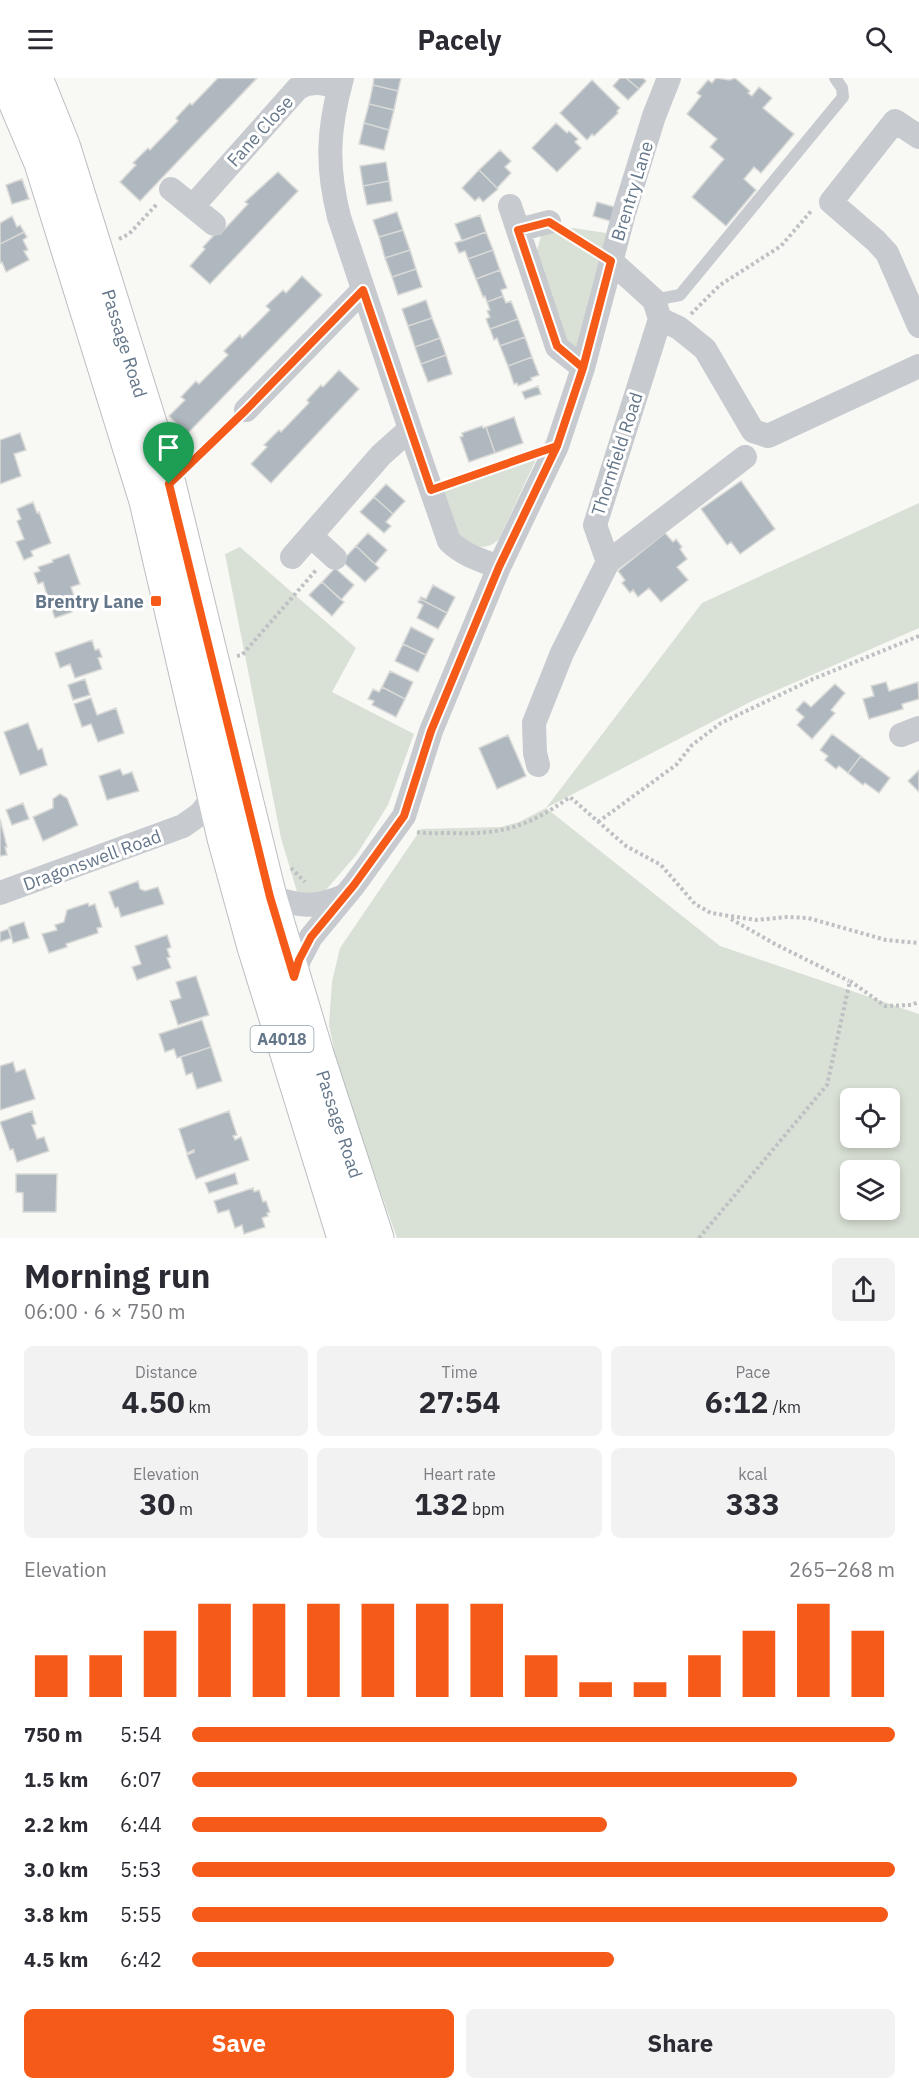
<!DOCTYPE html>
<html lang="en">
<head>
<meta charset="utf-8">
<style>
	body { margin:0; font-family:"IBM Plex Sans",sans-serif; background:#f2f2f3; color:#2b2b33; height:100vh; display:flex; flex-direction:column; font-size:22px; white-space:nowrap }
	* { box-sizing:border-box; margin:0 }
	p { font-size:20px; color:#7c7c81 }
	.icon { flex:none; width:33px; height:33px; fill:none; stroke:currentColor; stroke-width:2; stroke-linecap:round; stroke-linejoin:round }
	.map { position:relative; height:1160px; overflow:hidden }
	.details { display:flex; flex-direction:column; background:#fff; flex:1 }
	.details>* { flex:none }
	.controls { position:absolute; left:840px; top:1010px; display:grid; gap:12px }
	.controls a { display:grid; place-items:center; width:60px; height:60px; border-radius:9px; background:#fff; box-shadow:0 3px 9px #0003; font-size:30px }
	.pin { position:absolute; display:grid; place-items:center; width:51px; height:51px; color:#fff; margin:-62px -26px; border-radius:50% 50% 50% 0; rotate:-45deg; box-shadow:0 0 6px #0007 }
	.pin .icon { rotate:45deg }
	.round { display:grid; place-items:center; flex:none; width:63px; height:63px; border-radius:9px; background:#f2f2f3 }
	.summary { display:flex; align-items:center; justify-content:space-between; height:102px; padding:0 24px }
	h1 { font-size:33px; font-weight:700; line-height:45px }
	.stats { display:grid; grid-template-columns:repeat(3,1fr); gap:9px; height:102px; padding:6px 24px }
	.stats div { display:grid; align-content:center; border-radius:9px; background:#f2f2f3; text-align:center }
	.stats b { font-size:30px; font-weight:700 }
	.stats small { font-size:16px; font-weight:400 }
	.stats p { font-size:16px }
	.chart { height:168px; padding:12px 24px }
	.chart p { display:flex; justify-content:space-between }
	.chart svg { width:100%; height:108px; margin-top:6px; stroke:#f55a18; stroke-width:6 }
	.primary-button { display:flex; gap:12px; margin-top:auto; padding:12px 24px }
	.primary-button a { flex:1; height:69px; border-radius:9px; background:#f55a18; color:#fff; font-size:24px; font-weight:700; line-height:69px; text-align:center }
	.primary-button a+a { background:#f2f2f3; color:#2b2b33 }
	ul { padding:0 24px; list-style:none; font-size:20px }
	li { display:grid; grid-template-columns:96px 72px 1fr; align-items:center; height:45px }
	li i { height:15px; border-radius:8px; background:#f55a18 }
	header { display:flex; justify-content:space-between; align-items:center; height:78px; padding:0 24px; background:#fff; font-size:27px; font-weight:700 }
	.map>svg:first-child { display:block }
	.green { fill:#d9e0d5; fill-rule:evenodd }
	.building { fill:#b0b8bf; stroke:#d9dad7; stroke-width:1.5 }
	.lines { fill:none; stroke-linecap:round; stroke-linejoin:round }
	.primary-casing { stroke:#babec2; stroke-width:35 }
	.path { stroke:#bec1c3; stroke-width:4; stroke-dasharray:3 3; stroke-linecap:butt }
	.service { stroke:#c7cbcf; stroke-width:12 }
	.minor { stroke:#c7cbcf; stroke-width:24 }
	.primary { stroke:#fff; stroke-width:33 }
	.route-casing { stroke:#fff; stroke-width:12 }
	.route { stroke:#f55a18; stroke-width:8 }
	.poi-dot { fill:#f55a18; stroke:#fff; stroke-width:2 }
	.labels { text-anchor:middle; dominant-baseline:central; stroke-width:6; stroke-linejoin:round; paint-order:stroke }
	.shield { fill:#fff; stroke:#929fac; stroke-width:1.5 }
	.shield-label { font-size:16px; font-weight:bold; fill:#647689 }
	.street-label { font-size:18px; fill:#647689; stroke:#fff }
	.poi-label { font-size:18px; font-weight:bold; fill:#647689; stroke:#fff; text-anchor:end }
</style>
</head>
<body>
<header><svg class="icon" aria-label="menu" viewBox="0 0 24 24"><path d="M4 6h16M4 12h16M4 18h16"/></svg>Pacely<svg class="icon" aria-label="search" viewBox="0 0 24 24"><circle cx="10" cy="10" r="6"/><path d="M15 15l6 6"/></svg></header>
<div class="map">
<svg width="919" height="1160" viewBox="0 0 919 1160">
	<rect width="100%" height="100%" fill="#f8f8f5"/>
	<path class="green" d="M573,150L613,156L582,269L574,272L564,268L537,173L541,158L553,153Z
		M538,377L499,461C486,474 476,468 461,462L443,411Z
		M919,425V550L752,623L546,730L720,868L919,936V1160H397L339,996L329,947L332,904L340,870L421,751L501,749L519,744L546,730L702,525ZM850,1020H890V1059H850ZM850,1092H890V1131H850Z
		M240,469L356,570L332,614L414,656L388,727L357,776L318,821L298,817L281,760L225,476Z"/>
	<path class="building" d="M218,0H257L140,123L120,104L136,87L133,85L148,70L150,72L178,43L176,40L190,25L192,27Z
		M374,0H401L398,13L373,7Z
		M620,0H626L639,11L628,22L613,8Z
		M626,0H643L646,3L639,11Z
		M716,0L730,2L735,0L750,13L748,15L752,18L759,9L772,20L763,30L794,56L761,95L754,89L744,101L756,112L726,148L692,119L724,81L710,69L717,61L687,36L701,18L697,15L708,2L712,5Z
		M592,2L620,30L617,33L618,35L594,58L592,56L587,62L560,35Z
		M373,7L398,13L394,32L369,26Z
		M369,26L394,32L389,52L364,45Z
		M364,45L389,52L384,72L359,66Z
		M556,45L567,55L569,53L578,61L575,64L581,70L557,94L532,70Z
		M500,72L511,83L505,89L511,95L497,110L479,92Z
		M386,84L389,103L363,108L360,88Z
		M479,92L498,111L483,124L479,119L475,123L462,110Z
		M278,94L298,113L210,206L190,188L205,171L203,169L218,153L220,156L248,126L245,124Z
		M22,101L29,121L12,126L6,107Z
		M389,103L392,123L367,127L363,108Z
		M597,124L621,131L617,145L593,138Z
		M397,134L403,152L379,159L373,142Z
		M480,137L486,154L462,163L455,146Z
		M12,138L17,149L20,147L24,154L0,166V145Z
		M403,152L410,172L385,180L379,159Z
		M24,154L27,159L23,162L28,172L24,173L29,182L6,194L2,184L0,185V166Z
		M486,154L493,172L468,181L465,173L459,175L455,165Z
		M410,172L416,191L392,199L385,180Z
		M493,172L500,192L476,201L468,181Z
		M416,191L422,209L398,217L392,199Z
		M500,192L507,210L501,212L503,218L487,224L485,218L483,219L476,201Z
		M302,198L322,217L187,356L169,338L185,322L181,319L196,303L199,306L228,277L224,273L240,257L242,260L270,232L266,228L283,212L286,215Z
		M503,218L506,225L511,223L518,241L490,251L486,241L490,239L487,233L490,232L487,224Z
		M426,222L432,240L408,248L402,231Z
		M432,240L440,260L415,269L408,248Z
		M518,241L525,259L500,268L497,260L494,262L490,251Z
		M525,259L532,279L508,288L500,268Z
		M440,260L446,277L421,286L415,269Z
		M446,277L452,296L428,304L421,286Z
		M532,279L539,297L531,300L532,302L518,308L517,305L514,306L508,288Z
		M339,292L359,311L271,405L251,386L267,369L264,367L279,352L281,354L309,325L307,322L321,307L323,309Z
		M538,308L541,316L525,321L522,314Z
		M514,339L523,365L495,375L486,349Z
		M482,348L483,350L486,349L495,375L469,384L460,359L463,358L462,355Z
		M20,355L26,372L14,376L21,398L0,406V362Z
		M741,403L775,451L740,476L731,464L727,467L701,431Z
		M386,406L405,423L393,436L374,419Z
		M374,419L393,436L386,444L391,448L384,455L360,434Z
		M33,424L37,435L39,434L51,465L31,473L33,478L24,482L16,464L24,461L17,443L21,441L17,431Z
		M368,455L387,472L375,486L356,468Z
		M665,455L673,464L676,461L682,469L680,471L687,481L677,489L688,502L661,524L649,510L638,519L633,512L630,515L622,505L625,502L618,493Z
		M356,468L379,490L365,504L342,483Z
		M69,476L80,506L71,509L75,521L68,523L72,534L55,540L51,529L48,530L44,518L47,517L43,504L38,506L34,495L40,493L38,489L53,484L52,482Z
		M335,490L354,507L341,522L322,504Z
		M322,504L344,524L332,538L309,517Z
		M433,507L455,519L447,535L420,521L421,519L426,521Z
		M420,521L447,535L438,551L417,540L423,527L418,524Z
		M411,549L434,561L426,577L403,566Z
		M92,562L95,572L99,571L102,579L98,580L102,591L75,600L70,586L60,590L55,575Z
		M403,566L426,577L418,594L395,583Z
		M390,593L413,604L405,621L382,609Z
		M85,601L90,617L73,622L68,607Z
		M886,604L889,613L918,604L919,621L902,626L903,631L869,641L863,621L874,618L871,608Z
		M835,606L845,615L831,632L835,635L812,661L797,647L804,639L796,632L804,623L811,629Z
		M382,609L405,621L396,639L372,627L374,623L368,621L373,611L379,614Z
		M91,620L97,637L116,630L124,655L98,664L91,646L82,649L74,626Z
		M28,645L38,672L42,670L47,687L20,697L4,654Z
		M832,656L861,678L848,695L839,688L836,691L825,682L828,678L820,672Z
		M508,657L526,698L497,711L479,670Z
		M861,678L890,700L879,715L865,705L863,707L848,695Z
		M120,691L123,697L132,694L139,713L107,722L99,698Z
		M919,692V714L908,703Z
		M60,716L67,720L78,747L43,763L33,739L53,730V721Z
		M23,725L29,741L12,747L6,732Z
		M0,741L7,769H5L7,777L0,778Z
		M138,803L140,811L145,813L158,809L164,826L121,839L118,829L115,830L109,814Z
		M88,825L89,828L95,826L102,849L97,850L98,855L66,866L67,869L49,875L42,856L57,852L55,847L64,844L67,832Z
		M24,844L29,860L13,865L9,849Z
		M8,851L11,860L0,864V854Z
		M167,857L171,869L167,871L170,879L167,880L171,890L137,902L132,889L141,886L135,868Z
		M196,898L209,937L178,947L170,923L181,920L176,904Z
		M202,942L211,969L177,980L174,971L165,974L159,956Z
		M211,969L222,1003L197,1011L192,995L186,997L181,979Z
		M13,984L16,994L25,991L35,1021L0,1032V988Z
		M32,1033L36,1046L32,1047L37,1061L44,1059L49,1073L17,1084L13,1071L10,1072L0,1044Z
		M229,1033L237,1057L233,1058L235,1062L241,1059L249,1082L196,1101L187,1077L194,1074V1072L187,1075L179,1051Z
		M235,1095L238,1106L209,1115L205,1105Z
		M16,1096H57L56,1134H23V1115L16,1114Z
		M253,1110L254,1114L259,1112L263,1124L266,1123L270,1134L267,1135L268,1138L262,1140L265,1149L244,1156L242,1147L235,1150L229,1132L218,1135L214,1123Z"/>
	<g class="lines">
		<g class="primary-casing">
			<g id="primary">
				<path d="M5,0L41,85L146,423L224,760L254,869L344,1160"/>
				<path id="s1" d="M36,0L63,67L169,406L270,819L317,976L377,1160"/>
			</g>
		</g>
		<path class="path" d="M565,154L594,172
			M119,161L129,156L157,126
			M691,236L720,207L781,168L812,132
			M189,386L231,346
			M452,405L530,378
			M237,578L242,577L317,491
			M598,744L676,687L692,667L721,645L813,601L919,558
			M417,754C427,756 438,755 449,755C501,757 528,749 570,719L626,768L661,787L695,826L711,835L756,842L787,839L808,840L886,862L919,865
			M291,790L305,804
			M731,841L775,866L849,903
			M699,1160L827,1007L850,903L885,928L911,927L919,924"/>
		<path class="service" d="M654,222L680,217L843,19L842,10L835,0"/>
		<path class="minor" d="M342,0C328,51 326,87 339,139L410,351L449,463C463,477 480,482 499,489
			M919,59L895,43L831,124L876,163L887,175L919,248
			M171,111L214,146
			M193,128L298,10C312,2 325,5 339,10
			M510,128L557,269L583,290
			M518,152L549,144
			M611,183L654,222L660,241L679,250L705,271L753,353L768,358L919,288
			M246,332L363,212
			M311,458L335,480
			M292,479L381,377L410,351
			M608,484L595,447L660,241
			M901,657L919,650
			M538,687L535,675L534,645L562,575L608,484L745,379
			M0,815L183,748L200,736L214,718
			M270,819C300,828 314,831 344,818
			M294,899L299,882L311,859L354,807L404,738L431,653L499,489L557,368L583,290L624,135L654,38L669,0"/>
		<use href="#primary" class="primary"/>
	</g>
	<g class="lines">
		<g class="route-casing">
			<path id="route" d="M169,406L270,819L294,899L299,882L311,859L354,807L404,738L431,653L499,489L557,368L583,290L611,183L549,144L518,152L557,268L583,290L557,368L431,412L363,212L246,332L169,406"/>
		</g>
		<use href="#route" class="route"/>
	</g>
	<rect class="poi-dot" x="150" y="517" width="12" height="12" rx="3"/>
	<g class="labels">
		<rect class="shield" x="250.5" y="948" width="63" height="26" rx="4.5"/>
		<g class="shield-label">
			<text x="282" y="961">A4018</text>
		</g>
		<g class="street-label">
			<text transform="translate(260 53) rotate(-48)">Fane Close</text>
			<text transform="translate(632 113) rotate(-73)">Brentry Lane</text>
			<text stroke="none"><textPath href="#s1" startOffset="280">Passage Road</textPath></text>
			<text transform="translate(617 376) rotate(-72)">Thornfield Road</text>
			<text transform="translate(92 782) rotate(-20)">Dragonswell Road</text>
			<text stroke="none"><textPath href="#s1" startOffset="1090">Passage Road</textPath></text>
		</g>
		<g class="poi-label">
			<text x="144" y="523">Brentry Lane</text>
		</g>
	</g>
</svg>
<div class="controls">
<a><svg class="icon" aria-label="locate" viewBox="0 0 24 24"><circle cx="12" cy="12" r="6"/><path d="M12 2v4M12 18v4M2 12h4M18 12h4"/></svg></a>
<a><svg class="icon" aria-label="layers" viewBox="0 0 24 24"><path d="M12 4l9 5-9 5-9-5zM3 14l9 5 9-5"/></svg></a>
</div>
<div class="pin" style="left:169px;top:406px;background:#1e9e55"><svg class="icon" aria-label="arrive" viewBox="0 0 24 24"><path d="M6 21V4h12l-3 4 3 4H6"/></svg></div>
</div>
<section class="details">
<div class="summary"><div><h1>Morning run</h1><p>06:00 · 6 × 750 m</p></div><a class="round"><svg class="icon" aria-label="share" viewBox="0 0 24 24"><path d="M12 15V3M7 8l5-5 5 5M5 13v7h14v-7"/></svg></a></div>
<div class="stats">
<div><p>Distance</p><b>4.50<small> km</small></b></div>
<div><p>Time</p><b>27:54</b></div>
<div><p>Pace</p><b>6:12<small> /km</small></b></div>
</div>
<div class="stats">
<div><p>Elevation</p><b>30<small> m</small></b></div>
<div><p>Heart rate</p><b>132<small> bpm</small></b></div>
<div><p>kcal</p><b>333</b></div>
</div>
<div class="chart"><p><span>Elevation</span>265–268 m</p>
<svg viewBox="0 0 160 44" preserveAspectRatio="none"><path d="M5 44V27M15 44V27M25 44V17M35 44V6M45 44V6M55 44V6M65 44V6M75 44V6M85 44V6M95 44V27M105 44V38M115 44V38M125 44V27M135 44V17M145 44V6M155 44V17"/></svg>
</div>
<ul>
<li><b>750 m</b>5:54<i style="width:100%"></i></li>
<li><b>1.5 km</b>6:07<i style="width:86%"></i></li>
<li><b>2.2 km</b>6:44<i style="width:59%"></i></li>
<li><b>3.0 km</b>5:53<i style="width:100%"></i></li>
<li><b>3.8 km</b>5:55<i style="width:99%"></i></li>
<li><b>4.5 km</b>6:42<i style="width:60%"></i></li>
</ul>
<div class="primary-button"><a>Save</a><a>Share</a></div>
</section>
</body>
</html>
